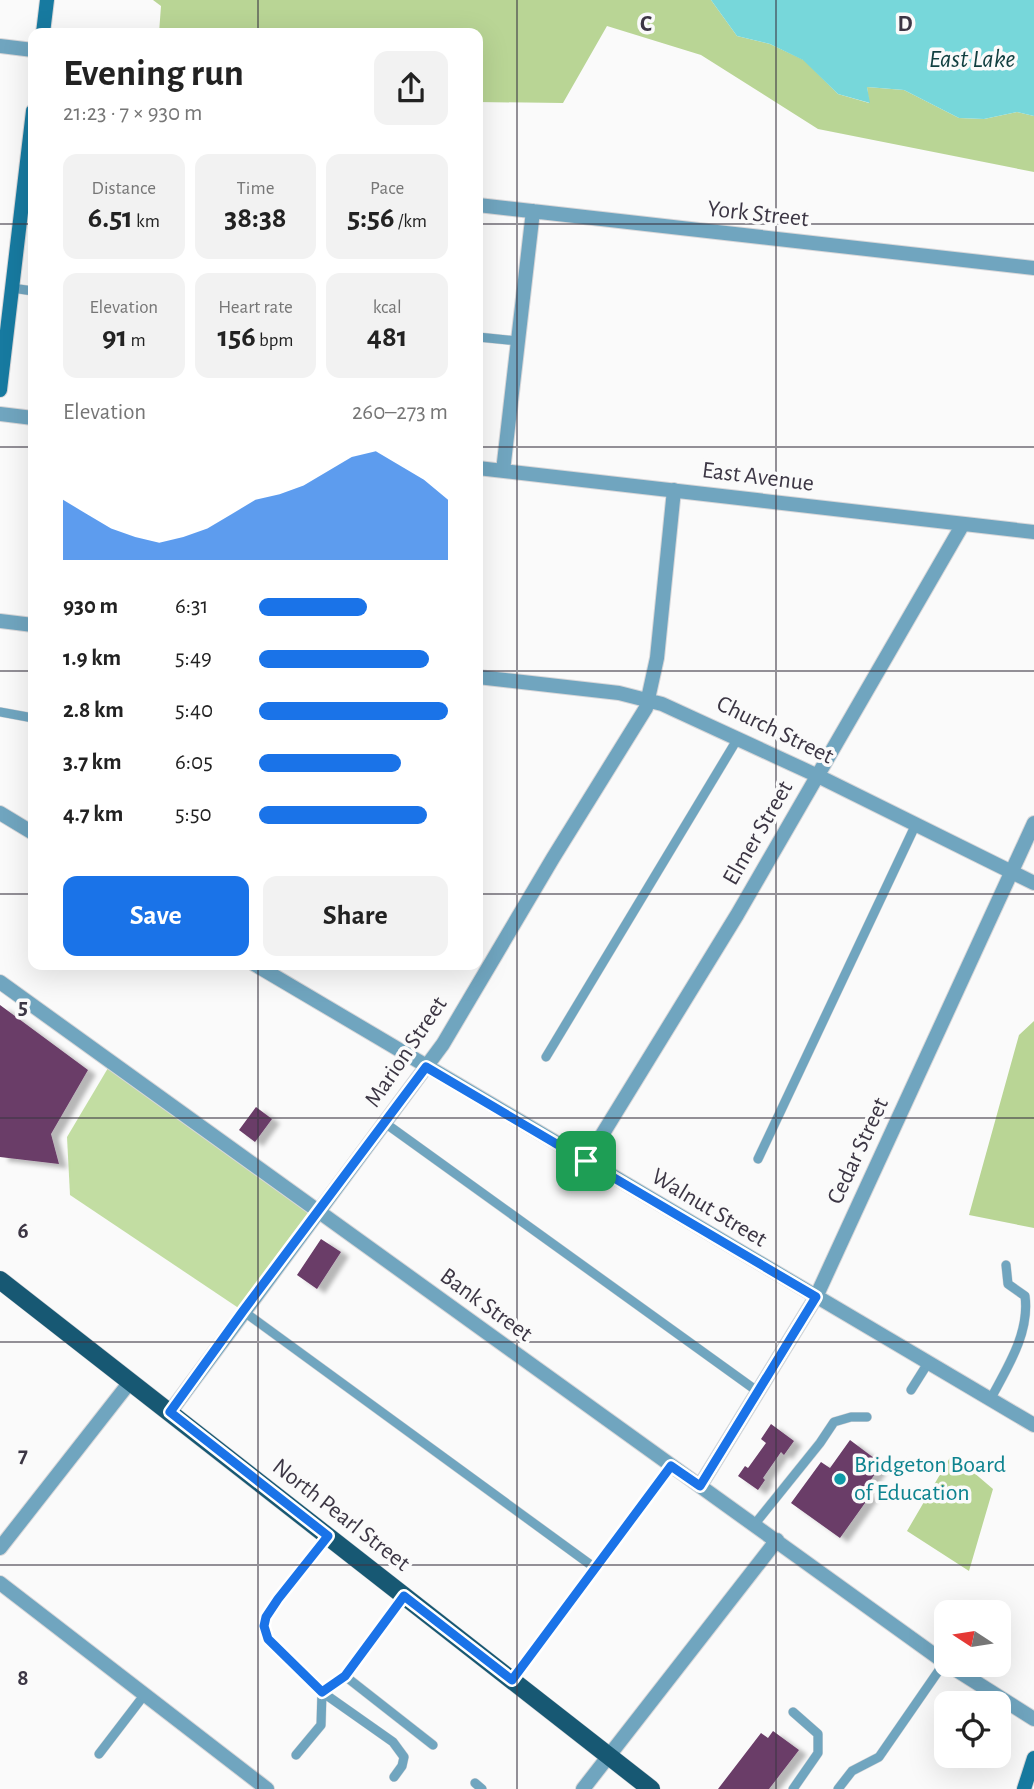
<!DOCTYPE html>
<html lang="en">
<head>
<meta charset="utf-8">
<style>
	body { margin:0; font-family:"Alegreya Sans",sans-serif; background:#f2f2f2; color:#222; height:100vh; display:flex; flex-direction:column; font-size:26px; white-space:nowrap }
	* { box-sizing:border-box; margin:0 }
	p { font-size:23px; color:#767676 }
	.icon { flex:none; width:38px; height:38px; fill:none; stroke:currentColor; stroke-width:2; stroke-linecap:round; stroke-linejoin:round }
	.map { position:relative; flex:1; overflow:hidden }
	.drawer { position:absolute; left:28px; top:28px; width:455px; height:942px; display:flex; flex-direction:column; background:#fff; border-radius:14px; box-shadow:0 7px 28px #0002 }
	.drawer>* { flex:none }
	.needle { width:46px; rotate:282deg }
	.fabs { position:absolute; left:934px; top:1600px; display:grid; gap:14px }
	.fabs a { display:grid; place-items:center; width:77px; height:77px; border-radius:14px; background:#fff; box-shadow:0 7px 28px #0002; font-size:35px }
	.pin { position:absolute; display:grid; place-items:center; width:60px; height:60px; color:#fff; margin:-30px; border-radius:14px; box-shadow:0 4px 10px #0006 }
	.round { display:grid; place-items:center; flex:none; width:74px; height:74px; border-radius:14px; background:#f2f2f2 }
	.head { display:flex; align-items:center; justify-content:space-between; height:119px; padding:0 35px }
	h1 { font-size:38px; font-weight:700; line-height:52px }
	.figures { display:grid; grid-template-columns:repeat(3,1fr); gap:10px; height:119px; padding:7px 35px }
	.figures div { display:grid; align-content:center; border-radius:14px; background:#f2f2f2; text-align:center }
	.figures b { font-size:30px; font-weight:700 }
	.figures small { font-size:19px; font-weight:400 }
	.figures p { font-size:19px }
	.chart { height:196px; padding:14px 35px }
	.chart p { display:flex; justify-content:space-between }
	.chart svg { width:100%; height:126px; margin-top:7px; fill:#1a73e8; opacity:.7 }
	.action { display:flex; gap:14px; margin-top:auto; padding:14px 35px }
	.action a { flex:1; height:80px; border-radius:14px; background:#1a73e8; color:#fff; font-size:28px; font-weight:700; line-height:80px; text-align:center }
	.action a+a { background:#f2f2f2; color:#222 }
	ul { padding:0 35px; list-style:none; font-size:23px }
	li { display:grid; grid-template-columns:112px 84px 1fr; align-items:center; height:52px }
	li i { height:18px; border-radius:9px; background:#1a73e8 }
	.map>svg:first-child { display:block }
	.green { fill:#c2dda2 }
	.forest { fill:#b9d595 }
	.water { fill:#77d7da }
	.building { fill:#6a3c67; filter:url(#shadow) }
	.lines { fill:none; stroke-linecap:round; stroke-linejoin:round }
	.lane-casing { stroke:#d8d7d9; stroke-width:10 }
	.street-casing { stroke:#d8d7d9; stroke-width:16 }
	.secondary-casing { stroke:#d8d7d9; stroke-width:16 }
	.primary-casing { stroke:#d8d7d9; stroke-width:19 }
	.lane { stroke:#70a5bf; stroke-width:9 }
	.street { stroke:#70a5bf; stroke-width:14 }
	.secondary { stroke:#177aa0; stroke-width:14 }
	.primary { stroke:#175873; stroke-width:18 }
	.route-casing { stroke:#fff; stroke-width:14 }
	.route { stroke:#1a73e8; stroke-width:9 }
	.grid { fill:none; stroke:#3c3644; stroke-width:2; stroke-opacity:0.55 }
	.culture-dot { fill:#0f9aa8; stroke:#fafafa; stroke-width:2.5 }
	.labels { text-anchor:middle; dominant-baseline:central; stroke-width:7; stroke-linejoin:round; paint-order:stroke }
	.street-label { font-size:24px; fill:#3c3644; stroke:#fafafa }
	.culture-label { font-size:24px; fill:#0d838f; stroke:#fafafa; text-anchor:start }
	.water-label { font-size:26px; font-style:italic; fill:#113f40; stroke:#fafafa }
	.grid-label { font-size:23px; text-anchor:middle; font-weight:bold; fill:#3c3644; stroke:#fafafa; stroke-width:7; stroke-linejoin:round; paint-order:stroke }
</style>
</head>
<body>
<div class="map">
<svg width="1034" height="1789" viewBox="0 0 1034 1789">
	<defs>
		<filter id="shadow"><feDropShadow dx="8" dy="4.5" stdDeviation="2" flood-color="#0004"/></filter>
	</defs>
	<rect width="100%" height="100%" fill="#fafafa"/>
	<path class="green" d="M111,1063L318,1212L243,1311L70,1195L67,1137Z"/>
	<path class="forest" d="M153,0H711L737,36L770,44L804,60L838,94L869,103L867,87L904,90L959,118L984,119L1017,112L1034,116V172L818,129L701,55L607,26L563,103L478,102V33H159L161,6Z
		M1034,1021V1228L969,1215L1019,1035Z
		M952,1454L993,1489L969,1571L907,1531Z"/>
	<path class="water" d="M711,0H1034V116L1017,112L984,119L959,118L904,90L867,87L870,103L838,94L803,60L770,44L737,36Z"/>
	<path class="building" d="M0,1005L88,1070L51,1134L59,1164L0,1157Z
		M256,1107L272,1119L255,1142L239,1130Z
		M321,1239L341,1252L317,1289L297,1275Z
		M771,1424L794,1441L784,1455L781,1452L763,1478L765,1480L758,1490L738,1476L745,1466L748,1468L766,1443L761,1439Z
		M850,1440L882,1464L863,1491L870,1496L840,1538L791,1503L821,1462L830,1468Z
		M773,1731L799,1750L769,1789H718L761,1733L768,1738Z"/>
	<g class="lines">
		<g class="lane-casing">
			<path id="lane" d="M12,288L33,291
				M478,337L518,341
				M0,712L33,718
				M546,1057L738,738
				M385,1123L757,1391
				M758,1159L916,824
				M243,1311L595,1568
				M911,1390L928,1363
				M990,1400C1007,1368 1030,1333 1025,1296L1008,1284L1006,1265
				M754,1525L820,1443L834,1422L851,1417H867
				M328,1536L278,1599L266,1617L264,1626L268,1639L322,1692L345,1676
				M404,1596L345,1676L433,1745
				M512,1680L671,1466
				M322,1692L393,1742L404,1757L402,1766L394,1777
				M99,1754L145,1694
				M296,1755L321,1725L322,1692
				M475,1783L482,1789
				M793,1789L818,1753V1734L793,1712
				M838,1789L852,1771L879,1757L944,1663"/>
		</g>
		<g class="street-casing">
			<path id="street" d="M0,46L33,50
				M478,205L1034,268
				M0,414L33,418
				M478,468L1034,532
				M503,471L533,211
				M0,621L33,625
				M478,677L619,693L662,704L818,776L1034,883
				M0,813L33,833
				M254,964L1034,1425
				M0,982L947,1664
				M586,1161L737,915L963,524
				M170,1412L443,1044L553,858L646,708L657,658L674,490
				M700,1486L816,1297L1034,823
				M0,1548L130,1382
				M0,1583L267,1789
				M947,1664L1034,1719
				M583,1789L777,1540"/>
		</g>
		<g class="secondary-casing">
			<path id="secondary" d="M43,33L47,0
				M0,390L33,111
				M1024,1789L1034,1758"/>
		</g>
		<g class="primary-casing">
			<path id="primary" d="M0,1280L651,1789"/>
		</g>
		<use href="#lane" class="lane"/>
		<use href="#street" class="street"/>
		<use href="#secondary" class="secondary"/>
		<use href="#primary" class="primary"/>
	</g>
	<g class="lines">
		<g class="route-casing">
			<path id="route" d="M426,1067L816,1297L700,1486L671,1466L512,1680L404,1596L345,1676L322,1692L268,1639L264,1626L266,1617L278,1599L328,1536L170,1412L243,1311Z"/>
		</g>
		<use href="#route" class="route"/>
	</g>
	<path class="grid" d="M258,0V33M517,0V1789M776,0V1789M0,224H33M478,224H1034M0,447H33M478,447H1034M0,671H33M478,671H1034M0,894H33M478,894H1034M258,964V1789M0,1118H1034M0,1342H1034M0,1565H1034"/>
	<circle class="culture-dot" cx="840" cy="1479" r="7"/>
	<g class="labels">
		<g class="street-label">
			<text transform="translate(758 214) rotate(6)">York Street</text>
			<text transform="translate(758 477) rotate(7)">East Avenue</text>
			<text transform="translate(775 730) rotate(26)">Church Street</text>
			<text transform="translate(758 833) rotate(-60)">Elmer Street</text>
			<text transform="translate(406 1052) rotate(-56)">Marion Street</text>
			<text transform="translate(858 1151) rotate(-65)">Cedar Street</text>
			<text transform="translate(709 1208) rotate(31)">Walnut Street</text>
			<text transform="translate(486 1305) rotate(36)">Bank Street</text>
			<text transform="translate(341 1515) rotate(38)">North Pearl Street</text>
		</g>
		<g class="culture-label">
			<text x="854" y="1465">Bridgeton Board<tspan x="854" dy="28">of Education</tspan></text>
		</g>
		<g class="water-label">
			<text x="972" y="59">East Lake</text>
		</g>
	</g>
	<g class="grid-label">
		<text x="646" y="31">C</text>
		<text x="905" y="31">D</text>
		<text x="23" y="1014">5</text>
		<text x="23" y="1238">6</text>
		<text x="23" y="1462">7</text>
		<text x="23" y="1685">8</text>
	</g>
</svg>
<div class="fabs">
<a><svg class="needle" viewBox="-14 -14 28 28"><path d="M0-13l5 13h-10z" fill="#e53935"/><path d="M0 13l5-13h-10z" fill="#767676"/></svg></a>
<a><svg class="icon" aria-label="locate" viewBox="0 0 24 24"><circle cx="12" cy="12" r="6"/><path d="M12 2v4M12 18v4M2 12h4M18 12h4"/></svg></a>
</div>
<div class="pin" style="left:586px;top:1161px;background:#1e9e55"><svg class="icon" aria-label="arrive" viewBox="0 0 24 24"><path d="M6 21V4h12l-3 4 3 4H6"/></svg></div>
<section class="drawer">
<div class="head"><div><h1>Evening run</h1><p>21:23 · 7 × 930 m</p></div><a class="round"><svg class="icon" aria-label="share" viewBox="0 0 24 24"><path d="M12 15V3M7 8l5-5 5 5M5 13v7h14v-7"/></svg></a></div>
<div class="figures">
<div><p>Distance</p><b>6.51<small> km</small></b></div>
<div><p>Time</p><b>38:38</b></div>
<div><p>Pace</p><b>5:56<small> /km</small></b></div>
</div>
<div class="figures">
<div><p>Elevation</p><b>91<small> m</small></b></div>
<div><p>Heart rate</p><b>156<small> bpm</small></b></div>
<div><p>kcal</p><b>481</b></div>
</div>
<div class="chart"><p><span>Elevation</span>260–273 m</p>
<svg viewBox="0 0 160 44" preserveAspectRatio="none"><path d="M0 44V23L10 28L20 33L30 36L40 38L50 36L60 33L70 28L80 23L90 21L100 18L110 13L120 8L130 6L140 11L150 16L160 23V44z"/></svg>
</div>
<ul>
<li><b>930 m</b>6:31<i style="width:57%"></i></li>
<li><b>1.9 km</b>5:49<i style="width:90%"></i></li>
<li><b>2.8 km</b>5:40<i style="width:100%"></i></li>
<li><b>3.7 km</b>6:05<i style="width:75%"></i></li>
<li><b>4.7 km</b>5:50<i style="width:89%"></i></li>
</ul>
<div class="action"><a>Save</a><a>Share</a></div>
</section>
</div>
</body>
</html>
